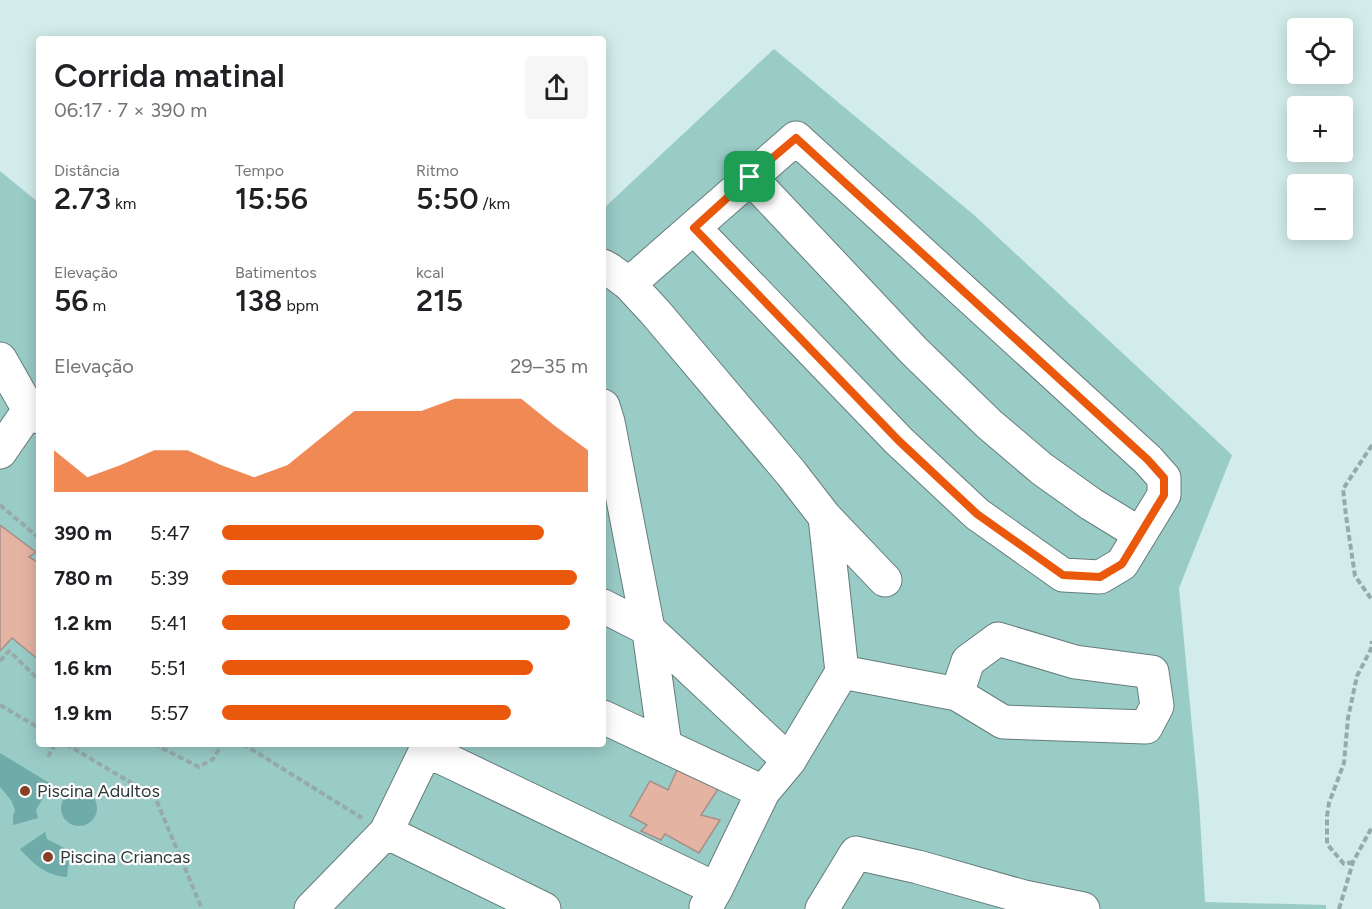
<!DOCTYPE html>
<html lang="pt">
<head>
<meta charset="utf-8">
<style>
	body { margin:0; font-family:Figtree,sans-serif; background:#f6f6f6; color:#202124; height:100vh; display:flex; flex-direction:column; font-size:22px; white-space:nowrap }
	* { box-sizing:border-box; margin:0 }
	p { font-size:20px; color:#757577 }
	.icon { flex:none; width:33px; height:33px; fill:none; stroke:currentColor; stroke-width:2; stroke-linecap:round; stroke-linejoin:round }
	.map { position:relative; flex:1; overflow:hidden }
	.side { position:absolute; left:36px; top:36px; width:570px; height:711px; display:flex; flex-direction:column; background:#fff; border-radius:6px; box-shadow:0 3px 15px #0003 }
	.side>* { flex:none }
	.buttons { position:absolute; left:1287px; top:18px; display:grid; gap:12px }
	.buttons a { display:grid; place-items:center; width:66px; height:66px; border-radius:6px; background:#fff; box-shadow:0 3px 15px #0003; font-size:30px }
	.pin { position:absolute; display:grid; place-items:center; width:51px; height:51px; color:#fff; margin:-26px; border-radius:12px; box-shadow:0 3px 9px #0006 }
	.round { display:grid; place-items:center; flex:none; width:63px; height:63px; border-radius:6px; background:#f6f6f6 }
	.head { display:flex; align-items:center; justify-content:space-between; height:102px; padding:0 18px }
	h1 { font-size:33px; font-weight:600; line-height:45px }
	.stats { display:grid; grid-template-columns:repeat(3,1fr); gap:9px; height:102px; padding:6px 18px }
	.stats div { display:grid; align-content:center }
	.stats b { font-size:30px; font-weight:600 }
	.stats small { font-size:16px; font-weight:400 }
	.stats p { font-size:16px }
	.chart { height:168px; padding:12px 18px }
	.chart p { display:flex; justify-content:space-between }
	.chart svg { width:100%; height:108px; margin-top:6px; fill:#ea580c; opacity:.7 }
	ul { padding:0 18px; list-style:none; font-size:20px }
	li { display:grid; grid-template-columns:96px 72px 1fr; align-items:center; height:45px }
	li i { height:15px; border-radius:8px; background:#ea580c }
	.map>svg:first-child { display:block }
	.green { fill:#99cbc7 }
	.water { fill:#6faba8 }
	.building { fill:#e4b3a1; stroke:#a69089; stroke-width:1.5 }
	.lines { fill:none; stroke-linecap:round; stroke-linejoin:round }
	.minor-casing { stroke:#657d7b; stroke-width:35 }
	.path { stroke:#96aba9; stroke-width:4; stroke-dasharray:6 3; stroke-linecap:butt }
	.minor { stroke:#fff; stroke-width:33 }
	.route-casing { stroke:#fff; stroke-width:12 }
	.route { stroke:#ea580c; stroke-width:8 }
	.poi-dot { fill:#883f23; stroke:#fff; stroke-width:2 }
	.labels { text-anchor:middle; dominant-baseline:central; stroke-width:4.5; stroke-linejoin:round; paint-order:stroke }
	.poi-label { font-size:18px; fill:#2e3938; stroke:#fff; text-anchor:start }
</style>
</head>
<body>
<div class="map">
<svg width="1372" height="909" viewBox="0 0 1372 909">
	<rect width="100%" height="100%" fill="#d1ecea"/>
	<path class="green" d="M774,49L974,215L1232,455L1179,588L1199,801L1205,902L1326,905V909H0V171L39,203V744H603V209Z"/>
	<path class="water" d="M0,753L51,784L36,810L38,818L13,825V816L15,810L11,800L0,787Z
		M61 808a18 18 0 1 1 36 0a18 18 0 1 1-36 0Z
		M45,832L47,839L70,851L67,877C47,876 33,864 20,849Z"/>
	<path class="building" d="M0,525L36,552L29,557L39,563V660L12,638L0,651Z
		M677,770L718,789L701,815L720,820L699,853L665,834L661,840L641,831L647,825L630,816L650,781L668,790Z"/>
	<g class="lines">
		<g class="minor-casing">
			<path id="minor" d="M750,177L914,351L989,424L1042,469L1091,504L1140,534
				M603,266L610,270L629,284L655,312L791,473L825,517L842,672L789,761L763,792L716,889
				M629,284L796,138L1148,460L1164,478V495L1122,564L1100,577L1063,575L977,514L899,441L694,228
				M0,359L29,410L39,417
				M603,406L608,422L650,639L665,746
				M0,452L29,410
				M825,517L885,580
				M603,606L648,629L789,761
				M842,672L957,694L1003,722L1146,727L1157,706L1152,672L1075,662L998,639L968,661L957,694
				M603,717L763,792
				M386,832L544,909
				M311,909L386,832L426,750L716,889L706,907
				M822,909L856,853L918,867L1024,897L1083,909"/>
		</g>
		<path class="path" d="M1372,445L1343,489L1346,516L1355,576L1372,600
			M0,505L39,538
			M0,661L9,651L39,680
			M0,705L39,728
			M66,744L155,797L202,909
			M154,744L199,767L213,759L222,744
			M243,744L362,818
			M48,757L55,744
			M1353,862L1344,864L1327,844V816L1329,803L1344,763L1348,718L1357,676L1371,649L1372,641
			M1339,909L1353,862L1372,827"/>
		<use href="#minor" class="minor"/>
	</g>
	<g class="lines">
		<g class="route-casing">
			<path id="route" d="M796,138L1148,460L1164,478V495L1122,564L1100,577L1063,575L977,514L899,441L694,228L750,177Z"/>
		</g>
		<use href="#route" class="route"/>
	</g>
	<g class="poi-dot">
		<circle cx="25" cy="791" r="6"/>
		<circle cx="48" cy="857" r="6"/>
	</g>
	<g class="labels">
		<g class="poi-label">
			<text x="37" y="791">Piscina Adultos</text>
			<text x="60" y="857">Piscina Criancas</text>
		</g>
	</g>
</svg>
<div class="buttons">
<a><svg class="icon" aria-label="locate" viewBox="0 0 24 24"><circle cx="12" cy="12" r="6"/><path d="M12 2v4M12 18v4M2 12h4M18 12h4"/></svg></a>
<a>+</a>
<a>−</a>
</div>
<div class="pin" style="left:750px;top:177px;background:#1e9e55"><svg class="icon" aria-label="arrive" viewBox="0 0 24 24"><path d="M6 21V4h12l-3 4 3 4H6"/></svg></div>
<section class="side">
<div class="head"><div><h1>Corrida matinal</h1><p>06:17 · 7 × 390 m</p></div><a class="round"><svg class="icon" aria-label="share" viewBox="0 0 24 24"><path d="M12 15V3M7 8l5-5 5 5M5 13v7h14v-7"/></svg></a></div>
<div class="stats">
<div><p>Distância</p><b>2.73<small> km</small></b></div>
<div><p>Tempo</p><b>15:56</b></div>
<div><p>Ritmo</p><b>5:50<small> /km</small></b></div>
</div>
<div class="stats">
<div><p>Elevação</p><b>56<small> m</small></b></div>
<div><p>Batimentos</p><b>138<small> bpm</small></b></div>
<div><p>kcal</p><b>215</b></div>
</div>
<div class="chart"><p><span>Elevação</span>29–35 m</p>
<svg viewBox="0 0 160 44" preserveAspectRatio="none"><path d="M0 44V27L10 38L20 33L30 27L40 27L50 33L60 38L70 33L80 22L90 11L100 11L110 11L120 6L130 6L140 6L150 17L160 27V44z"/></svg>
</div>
<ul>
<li><b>390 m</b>5:47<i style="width:88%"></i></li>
<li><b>780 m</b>5:39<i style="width:97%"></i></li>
<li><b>1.2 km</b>5:41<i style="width:95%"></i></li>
<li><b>1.6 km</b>5:51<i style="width:85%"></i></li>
<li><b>1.9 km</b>5:57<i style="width:79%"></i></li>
</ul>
</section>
</div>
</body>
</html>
